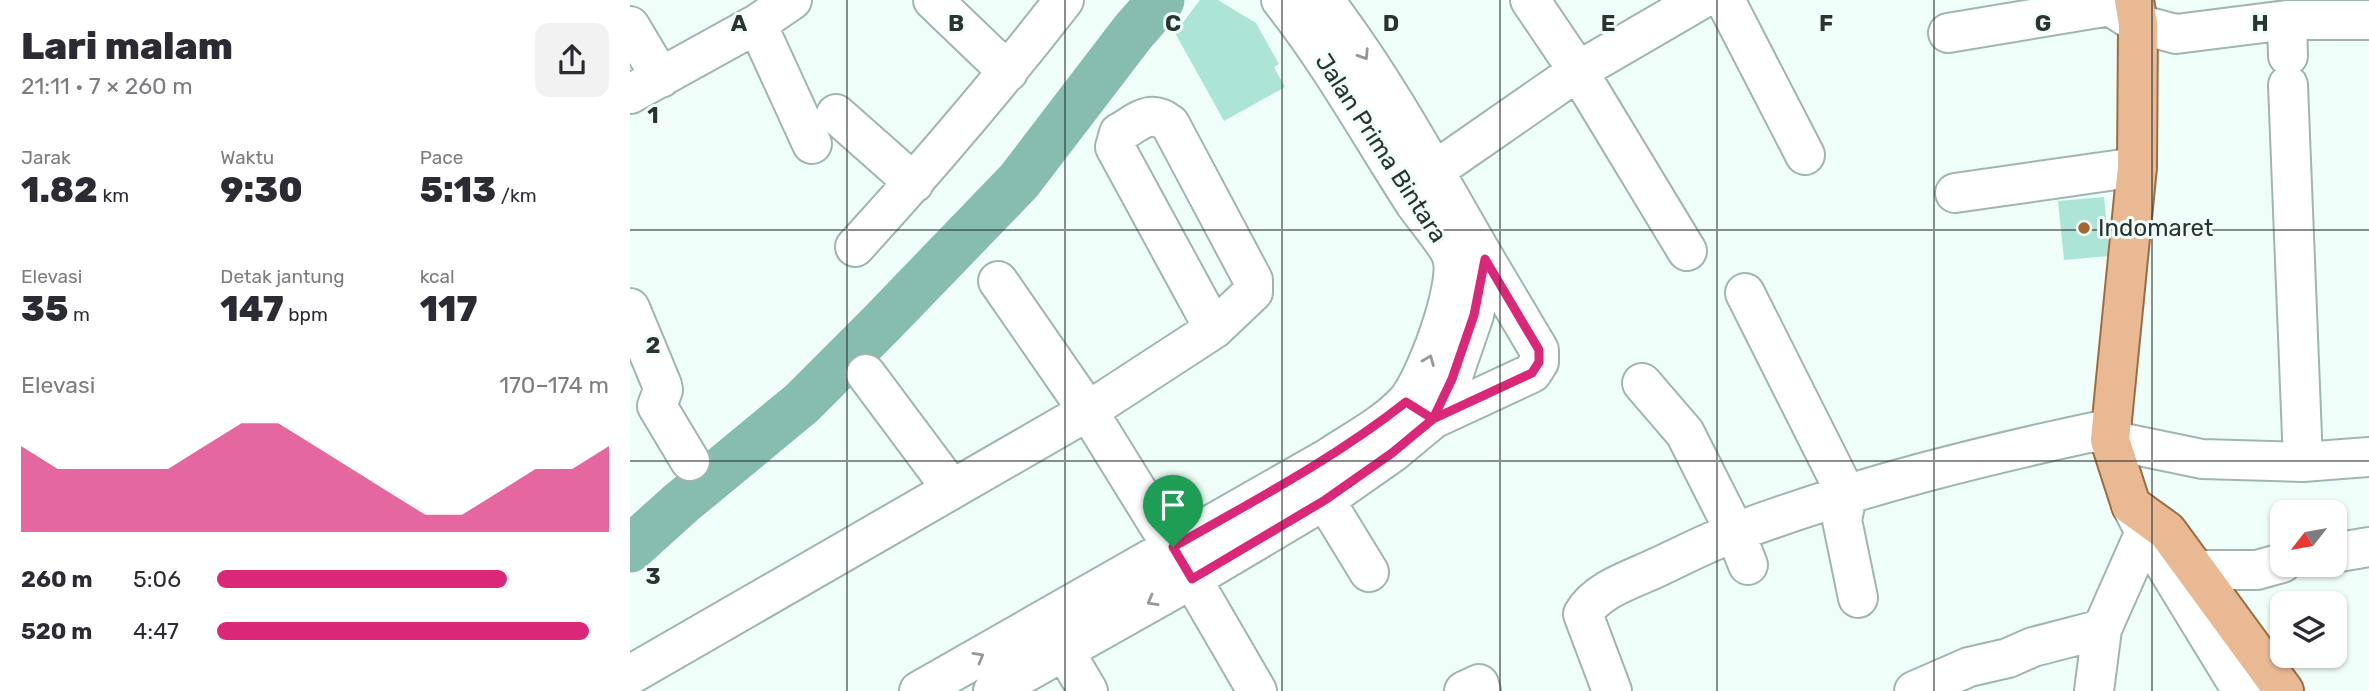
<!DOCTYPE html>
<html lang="id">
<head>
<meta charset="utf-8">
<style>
	body { margin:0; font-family:Rubik,sans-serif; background:#f2f2f3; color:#2b2b33; height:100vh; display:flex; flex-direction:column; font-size:26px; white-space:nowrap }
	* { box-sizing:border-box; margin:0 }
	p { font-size:23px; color:#7c7c81 }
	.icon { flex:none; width:38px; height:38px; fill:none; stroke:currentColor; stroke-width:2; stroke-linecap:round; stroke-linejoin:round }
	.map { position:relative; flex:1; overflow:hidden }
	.sheet { display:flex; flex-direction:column; background:#fff; width:630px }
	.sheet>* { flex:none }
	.needle { width:46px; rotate:239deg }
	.buttons { position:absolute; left:1640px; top:500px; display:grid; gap:14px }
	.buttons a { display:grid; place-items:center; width:77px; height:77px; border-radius:14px; background:#fff; box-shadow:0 2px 5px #0004; font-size:35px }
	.pin { position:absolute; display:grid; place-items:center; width:60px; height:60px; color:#fff; margin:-72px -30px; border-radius:50% 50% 50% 0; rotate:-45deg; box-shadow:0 0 7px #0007 }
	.pin .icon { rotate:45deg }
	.round { display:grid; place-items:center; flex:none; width:74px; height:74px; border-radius:14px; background:#f2f2f3 }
	.headline { display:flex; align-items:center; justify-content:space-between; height:119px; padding:0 21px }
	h1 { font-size:38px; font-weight:800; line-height:52px }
	.figures { display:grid; grid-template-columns:repeat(3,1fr); gap:10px; height:119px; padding:7px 21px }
	.figures div { display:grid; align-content:center }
	.figures b { font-size:35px; font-weight:800 }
	.figures small { font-size:19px; font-weight:400 }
	.figures p { font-size:19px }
	.chart { height:196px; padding:14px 21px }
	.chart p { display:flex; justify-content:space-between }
	.chart svg { width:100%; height:126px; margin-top:7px; fill:#db2777; opacity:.7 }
	ul { padding:0 21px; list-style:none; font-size:23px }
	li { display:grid; grid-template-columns:112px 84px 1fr; align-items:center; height:52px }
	li i { height:18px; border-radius:9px; background:#db2777 }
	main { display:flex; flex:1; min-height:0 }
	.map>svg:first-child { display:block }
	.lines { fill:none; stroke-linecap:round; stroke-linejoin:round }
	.river { stroke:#86bdaf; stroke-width:47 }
	.building { fill:#ace5d5 }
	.minor-casing { stroke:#9fb6af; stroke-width:42 }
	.major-casing { stroke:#9d6c43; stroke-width:42 }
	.minor { stroke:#fff; stroke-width:38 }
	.major { stroke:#e9b994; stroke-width:38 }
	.oneway { stroke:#949998 }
	.route-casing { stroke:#fff; stroke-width:14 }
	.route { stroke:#db2777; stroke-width:9 }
	.grid { fill:none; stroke:#2a3331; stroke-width:2; stroke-opacity:0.55 }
	.poi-dot { fill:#a76532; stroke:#f0fefa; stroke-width:2.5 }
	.labels { text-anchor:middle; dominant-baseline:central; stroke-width:6; stroke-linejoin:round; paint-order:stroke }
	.street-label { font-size:24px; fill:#2a3331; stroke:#f0fefa }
	.poi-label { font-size:24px; fill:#2a3331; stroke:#f0fefa; text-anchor:start }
	.grid-label { font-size:23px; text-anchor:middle; font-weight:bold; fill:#2a3331; stroke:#f0fefa; stroke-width:6; stroke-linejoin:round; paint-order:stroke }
</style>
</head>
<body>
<main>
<section class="sheet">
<div class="headline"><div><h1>Lari malam</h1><p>21:11 · 7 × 260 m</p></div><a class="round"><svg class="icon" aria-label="share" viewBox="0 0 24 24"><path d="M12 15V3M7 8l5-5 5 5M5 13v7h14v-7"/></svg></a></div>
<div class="figures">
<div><p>Jarak</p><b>1.82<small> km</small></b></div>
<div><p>Waktu</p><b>9:30</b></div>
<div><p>Pace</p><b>5:13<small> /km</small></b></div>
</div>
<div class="figures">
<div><p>Elevasi</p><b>35<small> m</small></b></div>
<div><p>Detak jantung</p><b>147<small> bpm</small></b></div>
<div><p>kcal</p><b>117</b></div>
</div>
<div class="chart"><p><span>Elevasi</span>170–174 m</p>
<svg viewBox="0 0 160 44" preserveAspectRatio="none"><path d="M0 44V14L10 22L20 22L30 22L40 22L50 14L60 6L70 6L80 14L90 22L100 30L110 38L120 38L130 30L140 22L150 22L160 14V44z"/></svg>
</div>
<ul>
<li><b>260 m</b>5:06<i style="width:74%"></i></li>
<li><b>520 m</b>4:47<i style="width:95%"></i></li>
</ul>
</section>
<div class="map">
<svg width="1739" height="691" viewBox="0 0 1739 691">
	<rect width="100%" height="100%" fill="#f0fefa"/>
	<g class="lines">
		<path class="river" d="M0,549L51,503L172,403L252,323L389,181L503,32L531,0"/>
	</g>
	<path class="building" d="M570,0H588L626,23L649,64L644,67L655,87L594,121L545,33Z
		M1474,197L1480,256L1434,260L1428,201Z"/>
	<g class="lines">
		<g class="minor-casing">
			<path id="minor" d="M303,0L378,72
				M900,0L948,71L1057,251
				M1095,0L1175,155
				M1657,20H1739
				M127,24L182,144
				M0,26L31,78
				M1318,33L1480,6L1508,24L1546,34L1657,20L1658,56
				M0,94L127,24L162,0
				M206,114L284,183
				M804,171L948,71L1070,0
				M1325,193L1507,167
				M225,247C298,167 368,85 434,0
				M368,281L458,411L562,579L627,691
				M1115,293L1217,496L1212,520L1228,598
				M0,308L32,385L33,390L27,406L60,461
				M236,374L321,488
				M1012,383L1055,433L1105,532L1118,565
				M796,414L803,419L902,373L909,362V350L855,259H845
				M1480,440L1572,459L1673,462L1658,85
				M1673,462L1739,457
				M695,500L739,572
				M1515,532L1612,691
				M1704,553L1739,547
				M1565,570H1627L1652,563
				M434,650L458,691
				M0,675L458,411L584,329L623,292V280L540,124C519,108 509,122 489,133L485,147L584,329
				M289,691L698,458C723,441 755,425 776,402C795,381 831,285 822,257C819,246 794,216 786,205C741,136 702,64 651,0
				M363,691L562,579L695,500L762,453L803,419L822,379L844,315L855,259C804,171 756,81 694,0
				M834,691L849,684L851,691
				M982,691L953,614C967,589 1003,579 1028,567C1054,555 1080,541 1106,532C1229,486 1354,455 1482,428
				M1284,691L1339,667L1378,658L1403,647L1472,629
				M1464,691L1472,629L1515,532L1501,505"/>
		</g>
		<g class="major-casing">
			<path id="major" d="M1504,0L1508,24L1507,167L1480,440L1501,505L1537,531L1654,691"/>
		</g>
		<use href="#minor" class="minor"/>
		<use href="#major" class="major"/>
	</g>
	<defs><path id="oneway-chevron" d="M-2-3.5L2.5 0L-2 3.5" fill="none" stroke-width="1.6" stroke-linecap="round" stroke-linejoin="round" transform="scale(1.75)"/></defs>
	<g class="oneway">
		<use href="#oneway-chevron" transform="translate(734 55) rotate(57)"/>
		<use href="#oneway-chevron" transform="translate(799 360) rotate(-68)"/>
		<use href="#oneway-chevron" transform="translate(522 601) rotate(151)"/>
		<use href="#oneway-chevron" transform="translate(349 657) rotate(-30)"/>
	</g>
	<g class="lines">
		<g class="route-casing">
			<path id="route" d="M543,547C623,501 704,459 776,402L803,419L902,373L909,362V350L855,259L844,315L822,379L803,419L762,453L695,500L562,579L543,547"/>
		</g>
		<use href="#route" class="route"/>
	</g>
	<path class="grid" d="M217,0V691M435,0V691M652,0V691M870,0V691M1087,0V691M1304,0V691M1522,0V691M0,230H1739M0,461H1739"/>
	<circle class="poi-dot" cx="1454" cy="228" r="7"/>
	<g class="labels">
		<g class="street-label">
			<text transform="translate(751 148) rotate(57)">Jalan Prima Bintara</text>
		</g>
		<g class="poi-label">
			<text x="1468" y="228">Indomaret</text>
		</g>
	</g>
	<g class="grid-label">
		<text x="109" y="31">A</text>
		<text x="326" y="31">B</text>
		<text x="543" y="31">C</text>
		<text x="761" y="31">D</text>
		<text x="978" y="31">E</text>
		<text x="1196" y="31">F</text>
		<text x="1413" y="31">G</text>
		<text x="1630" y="31">H</text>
		<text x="23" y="123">1</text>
		<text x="23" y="353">2</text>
		<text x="23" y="584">3</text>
	</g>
</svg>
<div class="buttons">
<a><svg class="needle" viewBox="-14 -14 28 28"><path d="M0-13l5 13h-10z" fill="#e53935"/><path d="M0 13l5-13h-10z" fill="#7c7c81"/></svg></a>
<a><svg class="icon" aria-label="layers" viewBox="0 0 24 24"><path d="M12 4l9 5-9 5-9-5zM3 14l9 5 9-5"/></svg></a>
</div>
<div class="pin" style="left:543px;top:547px;background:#1e9e55"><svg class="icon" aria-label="arrive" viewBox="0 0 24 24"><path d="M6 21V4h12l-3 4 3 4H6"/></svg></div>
</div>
</main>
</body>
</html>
